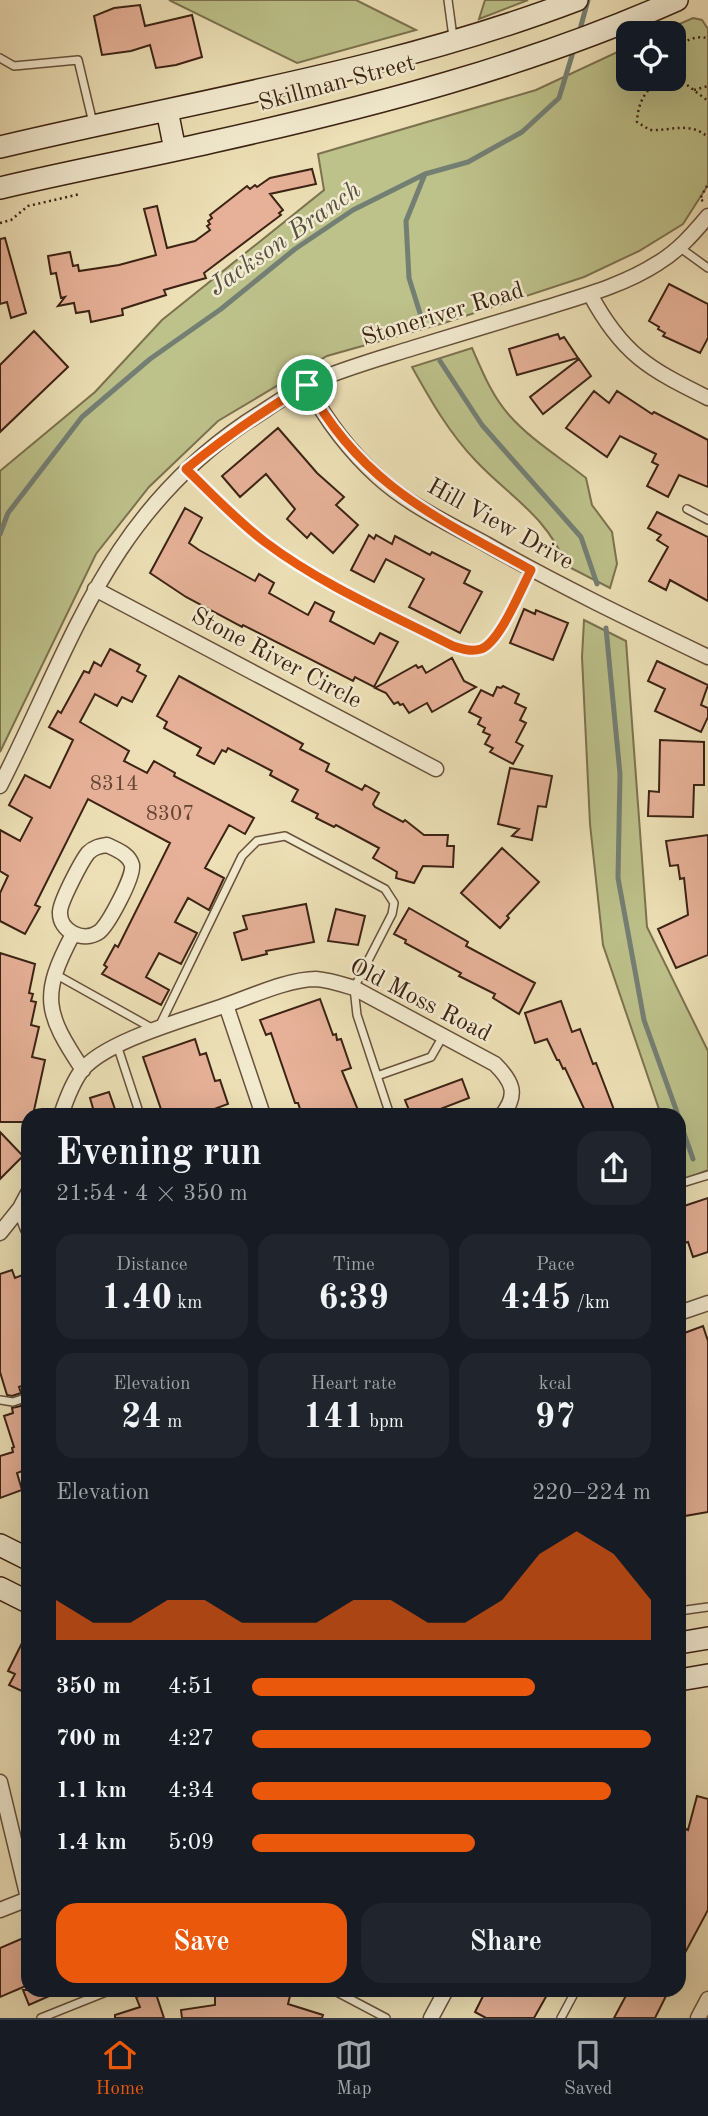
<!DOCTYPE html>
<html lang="en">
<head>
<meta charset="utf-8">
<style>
	body { margin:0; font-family:"Old Standard TT",serif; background:#20242c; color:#f1f3f6; height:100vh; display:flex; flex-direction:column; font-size:26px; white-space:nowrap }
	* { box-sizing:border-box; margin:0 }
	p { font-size:23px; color:#9ea1a6 }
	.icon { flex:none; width:38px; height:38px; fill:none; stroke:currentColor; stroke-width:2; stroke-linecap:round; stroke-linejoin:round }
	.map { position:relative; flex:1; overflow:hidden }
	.drawer { position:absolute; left:21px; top:1108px; width:665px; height:889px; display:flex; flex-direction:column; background:#171b24; border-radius:21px; box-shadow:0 7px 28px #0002 }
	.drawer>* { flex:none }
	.controls { position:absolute; left:616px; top:21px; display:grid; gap:14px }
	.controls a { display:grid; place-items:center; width:70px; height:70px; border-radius:14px; background:#171b24; box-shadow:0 7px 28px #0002; font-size:35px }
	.pin { position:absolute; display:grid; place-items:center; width:60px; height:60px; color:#fff; margin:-30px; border:4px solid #fff; border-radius:50%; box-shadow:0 2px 7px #0007 }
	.round { display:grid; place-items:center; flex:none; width:74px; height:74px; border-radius:21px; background:#20242c }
	.overview { display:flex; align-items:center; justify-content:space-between; height:119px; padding:0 35px }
	h1 { font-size:38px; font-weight:700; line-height:52px }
	.figures { display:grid; grid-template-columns:repeat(3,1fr); gap:10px; height:119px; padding:7px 35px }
	.figures div { display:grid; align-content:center; border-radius:18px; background:#20242c; text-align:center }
	.figures b { font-size:35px; font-weight:700 }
	.figures small { font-size:19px; font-weight:400 }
	.figures p { font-size:19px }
	.chart { height:196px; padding:14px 35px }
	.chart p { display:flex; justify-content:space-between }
	.chart svg { width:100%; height:126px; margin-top:7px; fill:#ea580c; opacity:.7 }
	.cta { display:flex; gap:14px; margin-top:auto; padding:14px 35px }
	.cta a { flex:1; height:80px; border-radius:21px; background:#ea580c; color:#fff; font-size:28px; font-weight:700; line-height:80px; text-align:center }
	.cta a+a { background:#20242c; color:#f1f3f6 }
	ul { padding:0 35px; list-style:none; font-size:23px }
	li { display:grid; grid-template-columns:112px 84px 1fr; align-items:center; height:52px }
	li i { height:18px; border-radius:9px; background:#ea580c }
	.menu { display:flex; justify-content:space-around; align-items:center; height:98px; border-top:2px solid #363941; background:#171b24; font-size:19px; color:#9ea1a6 }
	.menu a { display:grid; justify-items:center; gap:4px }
	.menu .active { color:#ea580c }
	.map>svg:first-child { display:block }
	.green { fill:#bdc18a; stroke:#7c724f; stroke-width:2 }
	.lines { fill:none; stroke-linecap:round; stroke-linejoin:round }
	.stream { stroke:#747f74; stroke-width:5 }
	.building { fill:#e6b198; stroke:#3c2314; stroke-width:2 }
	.service-casing { stroke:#68523c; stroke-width:10 }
	.minor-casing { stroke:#68523c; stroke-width:17 }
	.secondary-casing { stroke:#3c2314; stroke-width:24 }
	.path { stroke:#3c2314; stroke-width:2.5; stroke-dasharray:2 3.5; stroke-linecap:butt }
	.service { stroke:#f3ebd0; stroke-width:7 }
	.minor { stroke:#f3ebd0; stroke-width:14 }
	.secondary { stroke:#f3ebd0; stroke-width:21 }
	.route-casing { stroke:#fff; stroke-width:14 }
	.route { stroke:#ea580c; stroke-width:9 }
	.labels { text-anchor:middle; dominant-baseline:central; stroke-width:5; stroke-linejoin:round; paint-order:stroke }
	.number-label { font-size:21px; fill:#664635 }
	.street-label { font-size:24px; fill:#3c2314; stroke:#f3ebd0 }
	.water-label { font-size:26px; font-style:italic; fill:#585144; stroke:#f3ebd0 }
</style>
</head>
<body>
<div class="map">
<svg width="708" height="2018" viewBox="0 0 708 2018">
	<rect width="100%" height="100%" fill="#ede0b6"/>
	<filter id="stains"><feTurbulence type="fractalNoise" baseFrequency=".00286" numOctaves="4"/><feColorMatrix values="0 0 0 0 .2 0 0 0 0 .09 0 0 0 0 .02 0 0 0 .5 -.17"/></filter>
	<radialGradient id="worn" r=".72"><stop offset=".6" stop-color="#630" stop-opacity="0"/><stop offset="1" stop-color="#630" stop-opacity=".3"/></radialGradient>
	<path class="green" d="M169,0H356L416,30L297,63Z
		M485,0H528L479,19Z
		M693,18L702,20L708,29V185L683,224L639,251L584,277L444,323L327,356L218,421L149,487L96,554L0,752V471L95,392L162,320L324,190L318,154L536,90L628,47V79H674V33H659Z
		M472,348C482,371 492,396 509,415C531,440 561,458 586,478L592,505L612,532L617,564L610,588L567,566C545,514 511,498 476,461C449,433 431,401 412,367Z
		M584,620L626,641L647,927L708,1051V1170L684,1180L679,1167V1115H661L603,945L590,824L582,657Z"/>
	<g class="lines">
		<path class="stream" d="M579,33L588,0
			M424,326L409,278L406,221L425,174
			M440,361L482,425L581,537L597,584
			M0,534L8,513L82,417L150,359L221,309L295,249L353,210L425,174L468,162L522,132L559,98L574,49
			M606,628L620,774L618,878L644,1020L678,1115
			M679,1119L693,1159"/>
	</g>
	<path class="building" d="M140,5L145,26L192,15L202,57L176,65L156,68L150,45L131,51L102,55L94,16L114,8Z
		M312,169L316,184L270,194L283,210L279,213L281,215L204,273L206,278L164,290L166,295L122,309L123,315L91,322L89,311L76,313L74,303L58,306L65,297L61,298L56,273L51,274L48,256L70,252L73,266L78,265L79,271L119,265L156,255L144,209L157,206L167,248L195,241L210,230L207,226L210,224L208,221L212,218L210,215L247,186L250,189L255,185L257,187L270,178Z
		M5,238L26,313L11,318L7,302L0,304V239Z
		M669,284L708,304V338L700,353L663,336L665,333L658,329L659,327L649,321Z
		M34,331L68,367L0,432V365Z
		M558,334L560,339L564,337L578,358L517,375L509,349Z
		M579,359L591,376L543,414L530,397Z
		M594,391L609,403L617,391L652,414L654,412L708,440V487L679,475L668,497L647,486L658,465L652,462L656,454L620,436L607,457L566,428Z
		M278,428L317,473L344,497L336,505L358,525L333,553L311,533L307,538L287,519L295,509L266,474L240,497L222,476Z
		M185,508L202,518L189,543L199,550L255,581L259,574L274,583L269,593L308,615L315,602L334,612L330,621L374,644L380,633L398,642L374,687L355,677L353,681L243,625L242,627L186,597L150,573Z
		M657,512L708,537V601L670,580L666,590L649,581L668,547L657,540L661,535L648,528Z
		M369,535L374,539L376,535L392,544L395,536L430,555L432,552L470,571L464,583L482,592L460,633L409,607L424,579L419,576L386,559L374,582L351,570Z
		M524,609L535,614L536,610L568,623L553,660L510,643Z
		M110,649L140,665L137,671L146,676L132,702L122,697L117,706L95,694L80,722L129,751L124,761L147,773L154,761L175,773L174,776L254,818L245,834L229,825L205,868L224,878L209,910L188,898L175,922L197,933L181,964L159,953L146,977L169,990L161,1005L102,974L107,967L104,965L115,945L118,947L170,843L88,799L35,905L40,907L25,934L0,921V893L8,876L0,871V830L20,841L32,818L9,805L25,775L50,788L73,740L49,727L58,711L61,713L84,671L89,673L94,662L101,666Z
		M452,658L464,681L476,687L432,712L427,703L409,713L403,704L400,705L398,702L394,704L386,693L375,688L416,665L418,668L422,666L426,673Z
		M657,661L708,685L701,705L708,708V717L701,732L655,711L665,689L648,681Z
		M179,676L303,744L300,749L329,764L326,771L362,790L365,785L379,793L373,804L375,807L403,822L405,820L424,835H448L447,846H454L453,867L423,866L414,883L396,878L397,872L373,858L379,848L336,825L334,827L316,818L318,814L292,801L298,790L270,775L272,771L228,748L226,752L222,750L214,764L197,755L201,748L164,728L167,722L157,716Z
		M503,686L519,694L515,703L526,708L520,720L526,723L516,742L523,746L513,764L490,752L493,748L485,744L490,735L483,732L485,728L478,724L481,718L469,712L481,690L493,696L497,687L501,688Z
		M660,740L704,742V785H694L693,817L648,816L649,791L659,792Z
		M510,768L552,776L546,807L538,806L532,840L512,836L519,829L498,824Z
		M708,835V955L676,968L658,929L688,915L684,878L680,879L678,865L670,866L666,841Z
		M502,848L539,882L507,916L509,918L500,928L461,893Z
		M306,904L314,942L266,951L267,954L242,960L234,933L247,929L243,916Z
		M409,908L468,942L466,946L535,983L519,1014L493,998L495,994L459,976L461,973L405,943L406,940L394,934Z
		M336,909L365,916L358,945L328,941Z
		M0,953L35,964L29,993L33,994L31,1001L36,1002L31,1025L39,1027L32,1057L45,1060L33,1115H28V1122H0Z
		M320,999L333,1035L336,1034L337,1040L341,1039L351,1068L342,1071L360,1115H302L298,1103H295L271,1033L266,1035L260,1020Z
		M561,1001L572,1032L580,1029L593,1064L596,1063L616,1115H587L565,1068L563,1069L559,1060H557L547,1039L535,1043L525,1013Z
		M195,1039L200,1055L206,1053L215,1081L220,1080L228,1104L214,1109L216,1115H163L143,1057Z
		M462,1079L469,1098L425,1115H411L405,1100Z
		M109,1092L117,1115H95L90,1098Z
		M0,1132L23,1156L0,1179Z
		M708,1198V1252L693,1257L688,1242L684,1243L679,1228V1222L685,1220L681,1207Z
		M12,1270L15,1278L25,1274L28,1284V1384L19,1387L21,1393L12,1396L7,1395L0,1372V1274Z
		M703,1326L708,1341V1512L679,1517V1335Z
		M25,1405L28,1414V1481H26L22,1471L17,1473L22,1490L0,1498V1456L13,1452L12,1448L14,1447L4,1416L13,1413L12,1408Z
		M28,1631V1694L9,1685L15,1674L8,1671Z
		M697,1796L708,1799V1910L679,1964V1826L688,1830Z
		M28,1936V1985L0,1997V1948Z
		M23,1990H63L29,2005Z
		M215,1990H271L290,1996L288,2004L323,2015L322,2018H182L181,2010L215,2005Z
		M486,1990H538L547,1995L534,2018H486L475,2012Z
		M629,1990H669L655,2018H614Z
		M155,1991L164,2018H115V2015L140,2007L136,1997Z"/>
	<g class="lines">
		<g class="service-casing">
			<path id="service" d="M448,0L453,37
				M0,58L14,66L78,60L93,123
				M679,247L708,268
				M186,469C212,494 236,520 265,542C322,585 390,614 453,646C462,649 471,652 481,649C500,642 521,589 531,570
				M687,509L708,520
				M55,974L157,1031L242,856L257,841L285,836L385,889L394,903L392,914L354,988L357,1015L390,1115
				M117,1045L140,1115
				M377,1076L431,1057L443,1036
				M679,1184L708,1175
				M0,1400L13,1402L28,1397
				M28,1517V1520
				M679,1611L708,1607
				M333,1990L386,2018
				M41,2018L111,1990
				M561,2018L576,1990"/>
		</g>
		<g class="minor-casing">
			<path id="minor" d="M590,294C622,354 649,369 708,398
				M307,385C326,420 348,450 378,477C409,505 449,524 486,544C558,585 633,621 708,657
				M95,589L436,769
				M0,786C72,644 106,518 245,423C266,410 286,395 308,384C342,369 378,359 413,348C457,335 501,321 545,308C583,296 624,285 658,263C678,251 693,234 708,216
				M107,845C117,850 129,854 132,865C134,877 108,925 99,932C83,943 59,931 60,912C60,902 81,862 88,853C94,847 100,846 107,845Z
				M73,934C40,996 45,1013 83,1070
				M61,1115C66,1100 72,1083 82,1070C107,1040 188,1019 226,1005
				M263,1115L226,1005C252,996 289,979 316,979C329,980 341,984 354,988L495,1064C512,1081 519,1094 502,1115
				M20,1208L28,1229
				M0,1233L20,1208L28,1193
				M679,1313L708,1303
				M0,1782L28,1898
				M0,1910L28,1899
				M431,2018L446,1990
				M698,2018L708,1999"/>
		</g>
		<g class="secondary-casing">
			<path id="secondary" d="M167,110L175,150
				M0,147C193,101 391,71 577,0
				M0,188C71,171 142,158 212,142C370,107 529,66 677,0
				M0,1545L28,1559
				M0,1588L28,1602
				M679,1643L708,1638
				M679,1680L708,1675"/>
		</g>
		<path class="path" d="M674,57C679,42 692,35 708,38
			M674,75L708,101
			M660,79C645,91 638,102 637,122L650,130C672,131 689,121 708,137
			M694,90L708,86
			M703,201L700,199L708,184
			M0,223L11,220L28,206L80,194"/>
		<use href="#service" class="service"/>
		<use href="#minor" class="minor"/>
		<use href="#secondary" class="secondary"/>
	</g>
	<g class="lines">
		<g class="route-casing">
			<path id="route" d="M307,385C361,485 436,517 531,570C521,589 500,642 481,649C471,652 462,649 453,646C390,614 322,585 265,542C236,520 212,494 186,469C225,437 264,410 307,385Z"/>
		</g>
		<use href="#route" class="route"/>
	</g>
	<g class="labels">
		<g class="number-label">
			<text x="114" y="784">8314</text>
			<text x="170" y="814">8307</text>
		</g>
		<g class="street-label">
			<text transform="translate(337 84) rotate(-15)">Skillman Street</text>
			<text transform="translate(443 315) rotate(-17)">Stoneriver Road</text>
			<text transform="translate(500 525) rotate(29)">Hill View Drive</text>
			<text transform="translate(276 659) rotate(28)">Stone River Circle</text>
			<text transform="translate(420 1001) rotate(27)">Old Moss Road</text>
		</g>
		<g class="water-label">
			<text transform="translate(285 239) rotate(-35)">Jackson Branch</text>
		</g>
	</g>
	<rect width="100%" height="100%" filter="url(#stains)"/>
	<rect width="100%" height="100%" fill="url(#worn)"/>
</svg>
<div class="controls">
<a><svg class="icon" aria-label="locate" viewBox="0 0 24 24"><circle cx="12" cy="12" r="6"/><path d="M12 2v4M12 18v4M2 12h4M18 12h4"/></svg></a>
</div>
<div class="pin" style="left:307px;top:385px;background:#1e9e55"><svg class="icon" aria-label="arrive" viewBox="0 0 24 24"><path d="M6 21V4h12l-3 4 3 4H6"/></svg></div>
<section class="drawer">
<div class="overview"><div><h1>Evening run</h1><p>21:54 · 4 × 350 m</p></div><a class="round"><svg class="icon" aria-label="share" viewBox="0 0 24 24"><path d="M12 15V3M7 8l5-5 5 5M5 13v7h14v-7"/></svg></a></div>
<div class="figures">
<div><p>Distance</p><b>1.40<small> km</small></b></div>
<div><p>Time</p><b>6:39</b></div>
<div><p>Pace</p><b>4:45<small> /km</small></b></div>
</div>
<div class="figures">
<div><p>Elevation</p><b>24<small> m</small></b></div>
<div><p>Heart rate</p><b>141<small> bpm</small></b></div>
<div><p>kcal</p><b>97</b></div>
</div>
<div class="chart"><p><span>Elevation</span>220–224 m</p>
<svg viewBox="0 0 160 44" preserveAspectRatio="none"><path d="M0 44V30L10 38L20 38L30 30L40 30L50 38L60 38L70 38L80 30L90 30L100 38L110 38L120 30L130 14L140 6L150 14L160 30V44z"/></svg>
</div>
<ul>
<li><b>350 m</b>4:51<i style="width:71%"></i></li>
<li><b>700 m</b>4:27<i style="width:100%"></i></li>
<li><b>1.1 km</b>4:34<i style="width:90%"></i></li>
<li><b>1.4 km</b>5:09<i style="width:56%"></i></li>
</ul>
<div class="cta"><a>Save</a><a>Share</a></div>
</section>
</div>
<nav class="menu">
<a class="active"><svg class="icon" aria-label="home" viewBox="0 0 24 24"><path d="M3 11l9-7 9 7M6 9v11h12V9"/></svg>Home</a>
<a><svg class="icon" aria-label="map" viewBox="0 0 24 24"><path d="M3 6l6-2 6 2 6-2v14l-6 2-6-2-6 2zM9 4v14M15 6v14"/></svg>Map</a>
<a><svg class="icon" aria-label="saved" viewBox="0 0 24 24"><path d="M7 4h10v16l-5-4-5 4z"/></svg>Saved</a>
</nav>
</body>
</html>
